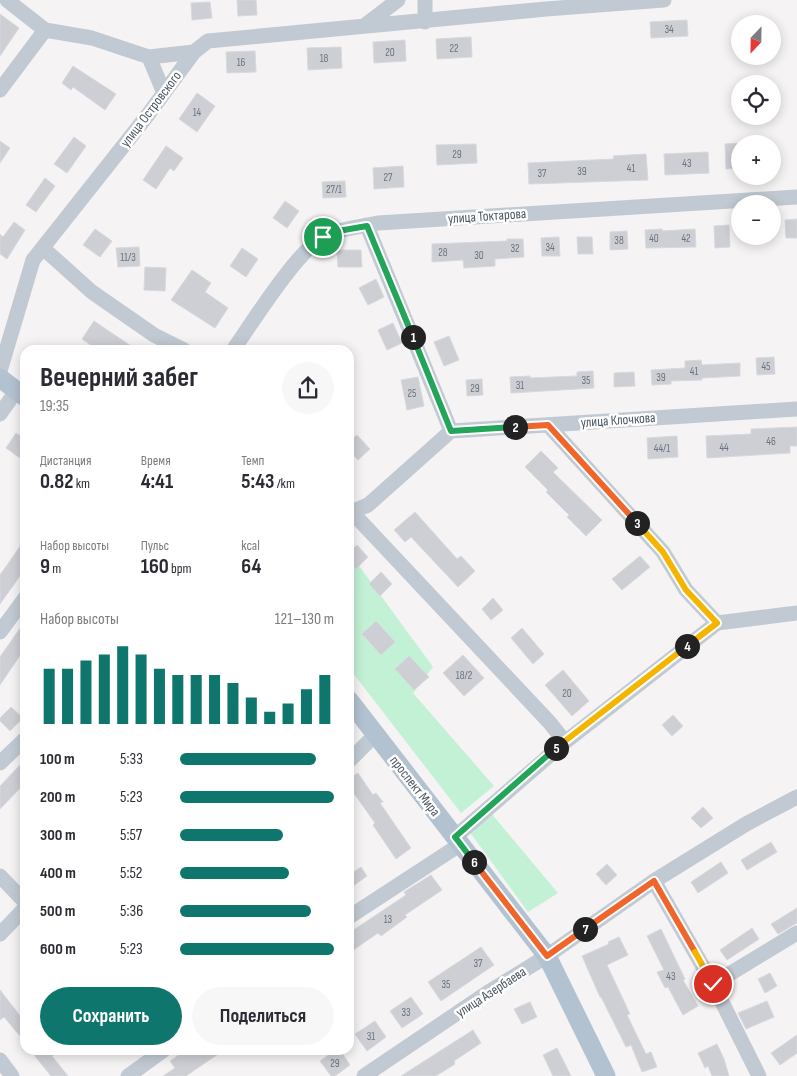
<!DOCTYPE html>
<html lang="ru">
<head>
<meta charset="utf-8">
<style>
	body { margin:0; font-family:"Sofia Sans Condensed",sans-serif; background:#f7f7f7; color:#2b2b33; height:100vh; display:flex; flex-direction:column; font-size:19px; white-space:nowrap }
	* { box-sizing:border-box; margin:0 }
	p { font-size:16px; color:#7c7c81 }
	.icon { flex:none; width:28px; height:28px; fill:none; stroke:currentColor; stroke-width:2; stroke-linecap:round; stroke-linejoin:round }
	.map { position:relative; flex:1; overflow:hidden }
	.details { position:absolute; left:20px; top:345px; width:334px; height:710px; display:flex; flex-direction:column; background:#fff; border-radius:15px; box-shadow:0 2px 12px #0003 }
	.details>* { flex:none }
	.needle { width:32px; rotate:202deg }
	.fabs { position:absolute; left:731px; top:15px; display:grid; gap:10px }
	.fabs a { display:grid; place-items:center; width:50px; height:50px; border-radius:50%; background:#fff; box-shadow:0 2px 12px #0003; font-size:25px }
	.pin { position:absolute; display:grid; place-items:center; width:42px; height:42px; color:#fff; margin:-21px; border:2px solid #fff; border-radius:50%; box-shadow:0 1px 5px #0007 }
	.km { position:absolute; width:25px; height:25px; margin:-12px; border-radius:50%; background:#222; color:#fff; font-size:14px; line-height:25px; text-align:center }
	.round { display:grid; place-items:center; flex:none; width:52px; height:52px; border-radius:26px; background:#f7f7f7 }
	.headline { display:flex; align-items:center; justify-content:space-between; height:85px; padding:0 20px }
	h1 { font-size:28px; font-weight:700; line-height:38px }
	.metrics { display:grid; grid-template-columns:repeat(3,1fr); gap:8px; height:85px; padding:5px 20px }
	.metrics div { display:grid; align-content:center }
	.metrics b { font-size:21px; font-weight:700 }
	.metrics small { font-size:14px; font-weight:400 }
	.metrics p { font-size:14px }
	.chart { height:140px; padding:10px 20px }
	.chart p { display:flex; justify-content:space-between }
	.chart svg { width:100%; height:90px; margin-top:5px; stroke:#0f766e; stroke-width:6 }
	.primary-button { display:flex; gap:10px; margin-top:auto; padding:10px 20px }
	.primary-button a { flex:1; height:58px; border-radius:30px; background:#0f766e; color:#fff; font-size:20px; font-weight:700; line-height:58px; text-align:center }
	.primary-button a+a { background:#f7f7f7; color:#2b2b33 }
	ul { padding:0 20px; list-style:none; font-size:16px }
	li { display:grid; grid-template-columns:80px 60px 1fr; align-items:center; height:38px }
	li i { height:12px; border-radius:6px; background:#0f766e }
	.map>svg:first-child { display:block }
	.green { fill:#c3f1d5 }
	.building { fill:#cdcfd5; stroke:#d7d9de }
	.lines { fill:none; stroke-linecap:round; stroke-linejoin:round }
	.minor { stroke:#c1cad2; stroke-width:15 }
	.major { stroke:#b3c2d1; stroke-width:19 }
	.split-1-casing { stroke:#fff; stroke-width:10 }
	.split-2-casing { stroke:#fff; stroke-width:10 }
	.split-3-casing { stroke:#fff; stroke-width:10 }
	.split-4-casing { stroke:#fff; stroke-width:10 }
	.split-5-casing { stroke:#fff; stroke-width:10 }
	.split-6-casing { stroke:#fff; stroke-width:10 }
	.split-7-casing { stroke:#fff; stroke-width:10 }
	.split-8-casing { stroke:#fff; stroke-width:10 }
	.split-9-casing { stroke:#fff; stroke-width:10 }
	.split-1 { stroke:#22a559; stroke-width:6 }
	.split-2 { stroke:#22a559; stroke-width:6 }
	.split-3 { stroke:#f0652b; stroke-width:6 }
	.split-4 { stroke:#f5b400; stroke-width:6 }
	.split-5 { stroke:#f5b400; stroke-width:6 }
	.split-6 { stroke:#22a559; stroke-width:6 }
	.split-7 { stroke:#f0652b; stroke-width:6 }
	.split-8 { stroke:#f0652b; stroke-width:6 }
	.split-9 { stroke:#f5b400; stroke-width:6 }
	.labels { text-anchor:middle; dominant-baseline:central; stroke-width:5; stroke-linejoin:round; paint-order:stroke }
	.number-label { font-size:11px; fill:#6b747e }
	.street-label { font-size:14px; fill:#4a5661; stroke:#fff }
</style>
</head>
<body>
<div class="map">
<svg width="797" height="1076" viewBox="0 0 797 1076">
	<rect width="100%" height="100%" fill="#f5f3f3"/>
	<path class="green" d="M349,552L433,667L413,693L494,786L461,813L349,668Z
		M490,812L558,893L528,912L469,831Z"/>
	<path class="building" d="M237,0H256L257,15L238,16Z
		M210,2L212,18L192,20L191,3Z
		M0,14L19,28L0,56Z
		M687,20L688,36L651,38L650,22Z
		M471,37L472,57L437,59L436,39Z
		M405,40L406,61L374,63L373,42Z
		M341,47L342,68L308,70L307,48Z
		M255,51L256,72L227,73L226,52Z
		M73,66L116,94L105,110L73,87L71,90L62,83Z
		M197,93L215,106L197,132L179,119Z
		M74,137L86,146L67,173L54,164Z
		M0,141L10,148L0,163Z
		M476,144L477,163L437,165L436,145Z
		M725,144L740,143V168L726,169Z
		M166,146L183,158L174,171L170,168L156,189L143,180Z
		M708,152L709,173L665,175L664,154Z
		M646,154L648,180L529,184L528,163L614,159L613,156Z
		M403,166L404,187L374,189L373,168Z
		M45,178L55,186L36,212L26,205Z
		M345,181L346,197L323,198L322,182Z
		M285,201L299,211L287,228L273,218Z
		M797,219V238H786L785,220Z
		M14,222L25,230L7,259L0,254V234L3,237Z
		M729,225L730,247L715,248L714,226Z
		M95,229L112,241L100,257L83,245Z
		M662,229V231L695,229L696,247L646,248L645,230Z
		M627,231L628,249L610,250V232Z
		M559,237L560,256H542L541,238Z
		M577,237H592L593,254H578Z
		M507,239H523L524,257L495,259V266L464,268L463,260L432,262V244L507,241Z
		M139,247L140,266L118,267L116,248Z
		M242,248L258,259L246,277L230,266Z
		M337,250H361L362,267H338Z
		M145,267L166,268L165,291L144,290Z
		M192,270L211,283L205,292L228,308L215,328L171,300Z
		M376,279L384,297L368,305L359,288Z
		M94,321L137,350H98L82,339Z
		M393,323L402,343L387,350L378,330Z
		M449,336L459,360L444,366L434,342Z
		M774,357L775,374L757,375L756,358Z
		M701,360L702,365L740,363V376L702,378V380L671,381V384L652,385L651,370L685,368V361Z
		M593,371L594,388L511,393L510,377L530,376V378L577,376V372Z
		M634,372L635,386L614,387V373Z
		M418,377L424,406L407,410L401,380Z
		M482,379L483,395L467,396L466,380Z
		M797,427V446H790V453L707,458L706,436L751,434V429Z
		M16,433L25,439V452L20,458L6,448Z
		M357,435L370,449L358,460L349,450V442Z
		M677,436L678,457L648,459L647,438Z
		M541,451L558,468L553,472L602,520L586,536L567,517L569,515L546,492L548,490L525,467Z
		M415,512L457,559L461,556L475,571L458,587L411,537L405,542L394,530Z
		M25,539V569L0,604V575Z
		M357,545L368,557L356,569L349,561V553Z
		M640,556L650,567L622,590L612,579Z
		M381,572L392,584L380,596L369,584Z
		M493,598L503,610L491,620L482,609Z
		M25,621V648L0,685V657Z
		M376,621L395,642L381,655L362,634Z
		M522,628L544,654L533,664L511,638Z
		M463,655L484,678L464,696L443,673Z
		M409,656L429,677L414,690L395,669Z
		M563,670L589,701L572,716L545,685Z
		M11,707L23,718L10,731L0,721V718Z
		M673,715L683,726L672,736L662,725Z
		M21,764L25,768V783L0,809V786Z
		M358,773L373,795L376,793L383,802L380,803L411,848L396,859L373,825L375,823L353,792L349,795V779Z
		M703,807L713,818L701,828L691,818Z
		M771,842L777,852L747,870L741,860Z
		M721,862L728,873L698,893L691,882Z
		M607,864L617,875L606,885L596,874Z
		M361,867L367,876L349,889V875Z
		M431,875L442,890L405,915L407,917L381,936L378,933L349,953V933L406,895L404,892Z
		M797,908V923L778,934L771,924Z
		M752,928L759,939L727,960L720,950Z
		M661,929L685,979L683,980L698,1006L683,1015L668,987L665,988L657,972L664,970L647,936Z
		M619,937L628,955L607,965L630,1014L627,1015L646,1054L651,1052L657,1067L642,1072L631,1045L626,1047L601,997H600L582,956L609,944L608,942Z
		M481,947L494,965L441,1001L428,982Z
		M770,973L777,986L765,993L758,979Z
		M0,990L25,1022V1042L4,1017L0,1020Z
		M411,997L423,1014L402,1028L390,1011Z
		M767,1001L774,1017L746,1029L738,1013Z
		M530,1002L537,1017L522,1024L514,1009Z
		M375,1021L386,1037L367,1051L355,1034Z
		M473,1030L481,1043L454,1061L455,1064L436,1076H401Z
		M797,1035V1053L780,1065L771,1053Z
		M717,1044L724,1059L729,1076H712L708,1066L705,1068L698,1053Z
		M557,1048L571,1076H553L543,1055Z
		M30,1050H60L52,1056L68,1076H51Z
		M186,1050H224L186,1076H163L175,1068L170,1061Z
		M336,1050H340L350,1065L335,1076H331L320,1061Z"/>
	<g class="lines">
		<path class="minor" d="M7,0L45,30L92,38L149,57L194,52
			M425,0V22
			M364,26L398,0
			M149,57L164,93
			M0,90L45,30
			M367,226L451,431
			M44,249L92,292L154,335L184,350
			M233,350C253,322 297,250 325,236C341,228 360,227 378,223L797,197
			M0,371L33,260L147,116L194,52L208,41L546,9L664,0
			M0,414L17,390
			M548,425L663,552L686,590L717,623
			M349,509L550,723L565,742L455,837
			M349,513L368,505L451,431L797,409
			M0,632L25,598
			M565,742L717,623L797,613
			M349,761L375,735
			M0,763L25,739
			M0,876L25,902
			M654,881L713,984L759,1076
			M349,917L461,844
			M0,934L25,908
			M713,984L797,933
			M0,1060L12,1076
			M128,1076L164,1050
			M364,1076L487,993L547,956L654,881L746,824L797,797"/>
		<path class="major" d="M0,378L25,397
			M349,700L547,956L606,1076"/>
	</g>
	<g class="lines">
		<g class="split-1-casing">
			<path id="split-1" d="M323,237L338,231L367,226L413,337"/>
		</g>
		<g class="split-2-casing">
			<path id="split-2" d="M413,337L451,431L515,427"/>
		</g>
		<g class="split-3-casing">
			<path id="split-3" d="M515,427L548,425L637,523"/>
		</g>
		<g class="split-4-casing">
			<path id="split-4" d="M637,523L663,552L686,590L717,623L687,646"/>
		</g>
		<g class="split-5-casing">
			<path id="split-5" d="M556,748L687,646"/>
		</g>
		<g class="split-6-casing">
			<path id="split-6" d="M474,862L455,837L556,748"/>
		</g>
		<g class="split-7-casing">
			<path id="split-7" d="M474,862L547,956L585,929"/>
		</g>
		<g class="split-8-casing">
			<path id="split-8" d="M585,929L654,881L695,952"/>
		</g>
		<g class="split-9-casing">
			<path id="split-9" d="M695,952L713,984"/>
		</g>
		<use href="#split-1" class="split-1"/>
		<use href="#split-2" class="split-2"/>
		<use href="#split-3" class="split-3"/>
		<use href="#split-4" class="split-4"/>
		<use href="#split-5" class="split-5"/>
		<use href="#split-6" class="split-6"/>
		<use href="#split-7" class="split-7"/>
		<use href="#split-8" class="split-8"/>
		<use href="#split-9" class="split-9"/>
	</g>
	<g class="labels">
		<g class="number-label">
			<text x="669" y="29">34</text>
			<text x="454" y="48">22</text>
			<text x="390" y="52">20</text>
			<text x="324" y="58">18</text>
			<text x="241" y="62">16</text>
			<text x="197" y="112">14</text>
			<text x="457" y="154">29</text>
			<text x="687" y="163">43</text>
			<text x="631" y="168">41</text>
			<text x="582" y="171">39</text>
			<text x="542" y="173">37</text>
			<text x="388" y="177">27</text>
			<text x="334" y="189">27/1</text>
			<text x="654" y="238">40</text>
			<text x="686" y="238">42</text>
			<text x="619" y="240">38</text>
			<text x="550" y="247">34</text>
			<text x="515" y="248">32</text>
			<text x="443" y="252">28</text>
			<text x="479" y="255">30</text>
			<text x="128" y="257">11/3</text>
			<text x="766" y="366">45</text>
			<text x="694" y="371">41</text>
			<text x="661" y="377">39</text>
			<text x="586" y="380">35</text>
			<text x="520" y="385">31</text>
			<text x="475" y="388">29</text>
			<text x="412" y="393">25</text>
			<text x="771" y="441">46</text>
			<text x="724" y="447">44</text>
			<text x="662" y="448">44/1</text>
			<text x="464" y="675">18/2</text>
			<text x="567" y="693">20</text>
			<text x="388" y="919">13</text>
			<text x="478" y="963">37</text>
			<text x="671" y="976">43</text>
			<text x="446" y="984">35</text>
			<text x="406" y="1012">33</text>
			<text x="371" y="1036">31</text>
			<text x="335" y="1063">29</text>
		</g>
		<g class="street-label">
			<text transform="translate(151 109) rotate(-53)">улица Островского</text>
			<text transform="translate(487 216) rotate(-4)">улица Токтарова</text>
			<text transform="translate(618 420) rotate(-4)">улица Клочкова</text>
			<text transform="translate(415 786) rotate(52)">проспект Мира</text>
			<text transform="translate(491 992) rotate(-33)">улица Азербаева</text>
		</g>
	</g>
</svg>
<div class="fabs">
<a><svg class="needle" viewBox="-14 -14 28 28"><path d="M0-13l5 13h-10z" fill="#e53935"/><path d="M0 13l5-13h-10z" fill="#7c7c81"/></svg></a>
<a><svg class="icon" aria-label="locate" viewBox="0 0 24 24"><circle cx="12" cy="12" r="6"/><path d="M12 2v4M12 18v4M2 12h4M18 12h4"/></svg></a>
<a>+</a>
<a>−</a>
</div>
<div class="pin" style="left:323px;top:237px;background:#1e9e55"><svg class="icon" aria-label="arrive" viewBox="0 0 24 24"><path d="M6 21V4h12l-3 4 3 4H6"/></svg></div>
<div class="pin" style="left:713px;top:984px;background:#d93025"><svg class="icon" aria-label="check" viewBox="0 0 24 24"><path d="M5 12l5 5 9-10"/></svg></div>
<b class="km" style="left:413px;top:337px">1</b>
<b class="km" style="left:515px;top:427px">2</b>
<b class="km" style="left:637px;top:523px">3</b>
<b class="km" style="left:687px;top:646px">4</b>
<b class="km" style="left:556px;top:748px">5</b>
<b class="km" style="left:474px;top:862px">6</b>
<b class="km" style="left:585px;top:929px">7</b>
<section class="details">
<div class="headline"><div><h1>Вечерний забег</h1><p>19:35</p></div><a class="round"><svg class="icon" aria-label="share" viewBox="0 0 24 24"><path d="M12 15V3M7 8l5-5 5 5M5 13v7h14v-7"/></svg></a></div>
<div class="metrics">
<div><p>Дистанция</p><b>0.82<small> km</small></b></div>
<div><p>Время</p><b>4:41</b></div>
<div><p>Темп</p><b>5:43<small> /km</small></b></div>
</div>
<div class="metrics">
<div><p>Набор высоты</p><b>9<small> m</small></b></div>
<div><p>Пульс</p><b>160<small> bpm</small></b></div>
<div><p>kcal</p><b>64</b></div>
</div>
<div class="chart"><p><span>Набор высоты</span>121–130 m</p>
<svg viewBox="0 0 160 44" preserveAspectRatio="none"><path d="M5 44V17M15 44V17M25 44V13M35 44V10M45 44V6M55 44V10M65 44V17M75 44V20M85 44V20M95 44V20M105 44V24M115 44V31M125 44V38M135 44V34M145 44V27M155 44V20"/></svg>
</div>
<ul>
<li><b>100 m</b>5:33<i style="width:88%"></i></li>
<li><b>200 m</b>5:23<i style="width:100%"></i></li>
<li><b>300 m</b>5:57<i style="width:67%"></i></li>
<li><b>400 m</b>5:52<i style="width:71%"></i></li>
<li><b>500 m</b>5:36<i style="width:85%"></i></li>
<li><b>600 m</b>5:23<i style="width:100%"></i></li>
</ul>
<div class="primary-button"><a>Сохранить</a><a>Поделиться</a></div>
</section>
</div>
</body>
</html>
